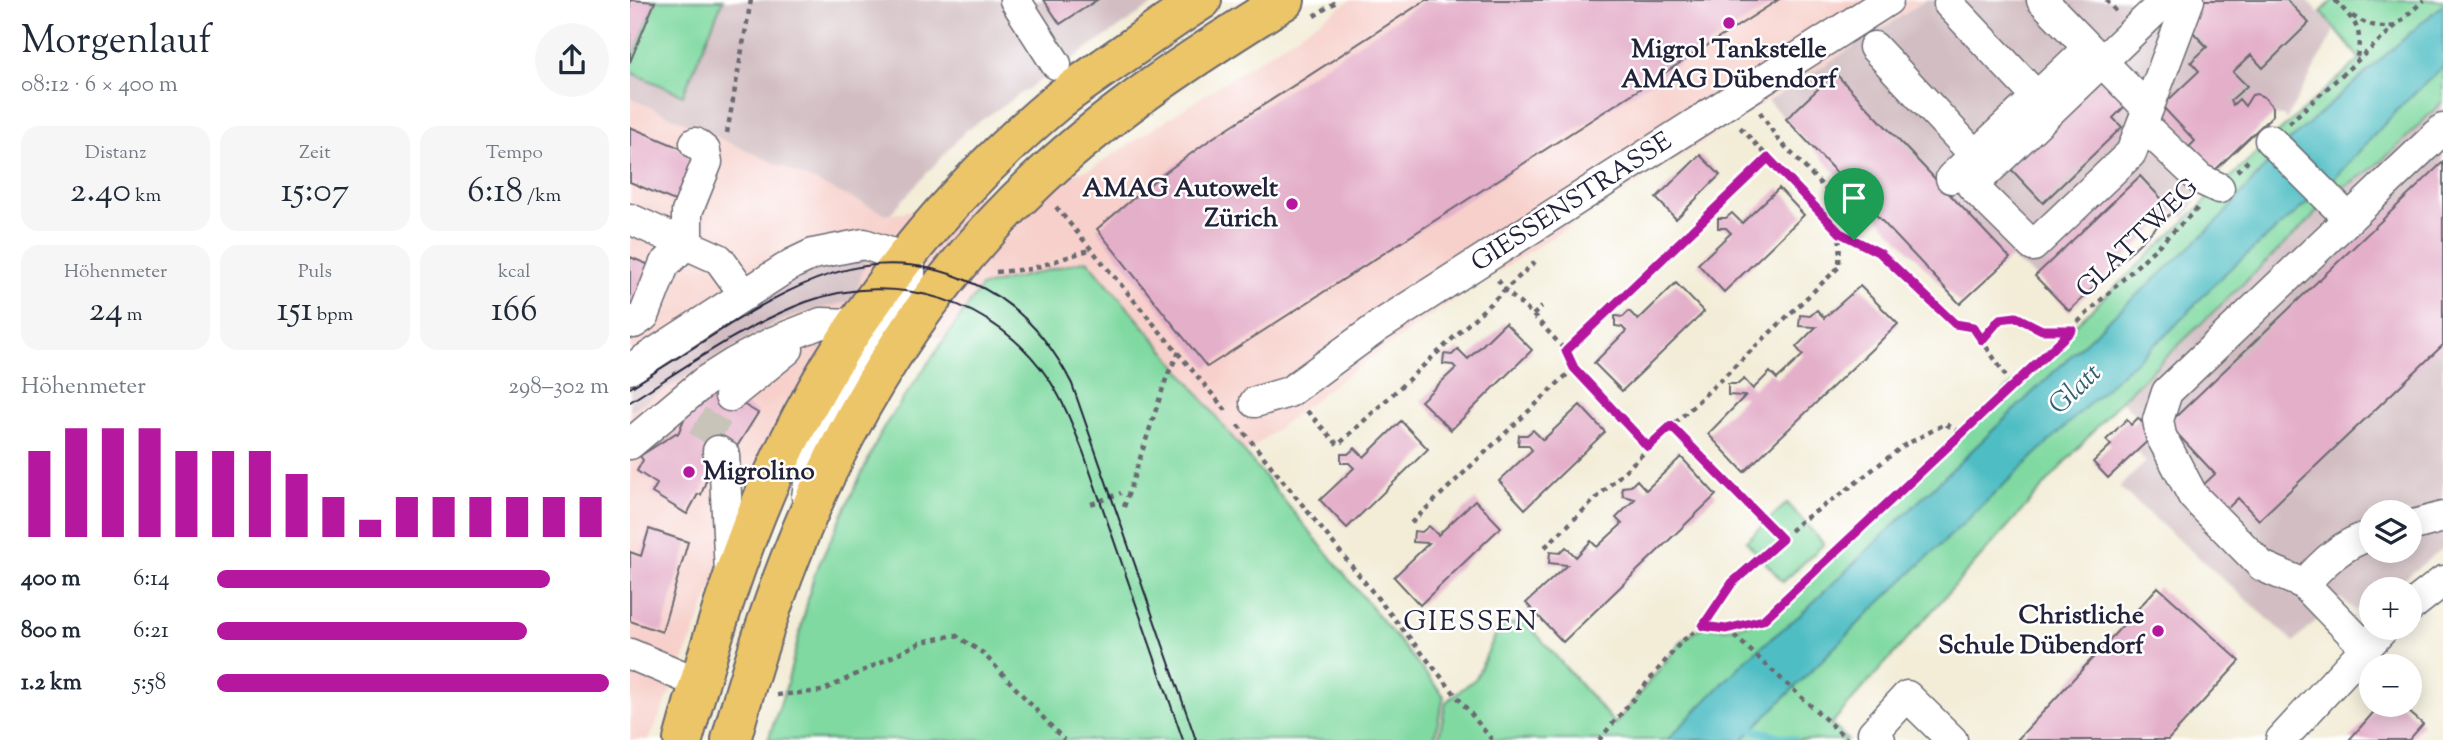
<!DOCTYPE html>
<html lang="de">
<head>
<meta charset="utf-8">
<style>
	body { margin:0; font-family:"Sorts Mill Goudy",serif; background:#f6f6f7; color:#1f2937; height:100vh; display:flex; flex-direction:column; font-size:26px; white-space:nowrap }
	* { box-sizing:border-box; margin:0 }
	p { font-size:23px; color:#747a83 }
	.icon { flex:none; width:38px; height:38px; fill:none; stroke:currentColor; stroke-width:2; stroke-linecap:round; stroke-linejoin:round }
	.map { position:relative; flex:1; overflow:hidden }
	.drawer { display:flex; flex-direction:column; background:#fff; width:630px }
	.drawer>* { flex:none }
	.controls { position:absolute; left:1729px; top:500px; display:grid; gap:14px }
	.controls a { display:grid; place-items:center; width:63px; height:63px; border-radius:50%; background:#fff; box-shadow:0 4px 18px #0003; font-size:35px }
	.pin { position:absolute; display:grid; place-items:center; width:60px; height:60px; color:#fff; margin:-72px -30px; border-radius:50% 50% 50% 0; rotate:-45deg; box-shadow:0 0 7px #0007 }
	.pin .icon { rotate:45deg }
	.round { display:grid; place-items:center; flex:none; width:74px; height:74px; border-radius:37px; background:#f6f6f7 }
	.overview { display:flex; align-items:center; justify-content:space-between; height:119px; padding:0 21px }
	h1 { font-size:38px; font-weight:600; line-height:52px }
	.metrics { display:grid; grid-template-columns:repeat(3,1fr); gap:10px; height:119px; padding:7px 21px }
	.metrics div { display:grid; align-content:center; border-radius:18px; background:#f6f6f7; text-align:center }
	.metrics b { font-size:35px; font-weight:600 }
	.metrics small { font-size:19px; font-weight:400 }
	.metrics p { font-size:19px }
	.chart { height:196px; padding:14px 21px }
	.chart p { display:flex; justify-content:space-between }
	.chart svg { width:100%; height:126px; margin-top:7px; stroke:#b5179e; stroke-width:6 }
	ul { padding:0 21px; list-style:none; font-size:23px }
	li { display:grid; grid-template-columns:112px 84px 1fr; align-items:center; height:52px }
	li i { height:18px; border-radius:9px; background:#b5179e }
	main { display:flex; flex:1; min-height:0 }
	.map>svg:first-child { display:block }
	.built { fill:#f7d0cb }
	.industrial { fill:#d2bec2; fill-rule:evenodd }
	.green { fill:#7fd9a0; stroke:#507e6e; stroke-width:2 }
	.water { fill:#4fbec4; stroke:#387080; stroke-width:2 }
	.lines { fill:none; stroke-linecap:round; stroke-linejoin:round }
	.stream { stroke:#4fbec4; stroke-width:8 }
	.building { fill:#e4afc9 }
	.minor-tunnel { stroke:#c9c4b9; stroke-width:30; stroke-dasharray:30 15; stroke-linecap:butt }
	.minor-casing { stroke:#6b6972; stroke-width:33 }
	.major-casing { stroke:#6b6972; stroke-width:42 }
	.path { stroke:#6b6972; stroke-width:4.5; stroke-dasharray:5 5; stroke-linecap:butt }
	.minor { stroke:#fff; stroke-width:30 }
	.major { stroke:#edc569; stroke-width:38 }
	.tram { stroke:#22223b; stroke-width:2 }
	.route-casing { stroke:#fff; stroke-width:14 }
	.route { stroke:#b5179e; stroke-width:9 }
	.poi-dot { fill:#b5179e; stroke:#fff; stroke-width:2.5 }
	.labels { text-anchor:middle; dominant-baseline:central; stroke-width:5; stroke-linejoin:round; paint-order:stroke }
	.poi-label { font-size:26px; font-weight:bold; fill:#22223b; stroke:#fff; text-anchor:end }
	.street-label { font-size:26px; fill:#22223b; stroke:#fff }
	.water-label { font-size:28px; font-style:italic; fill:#346072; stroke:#fff }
	.neighbourhood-label { font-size:28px; letter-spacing:2px; fill:#22223b; stroke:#fff }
</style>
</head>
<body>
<main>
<section class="drawer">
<div class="overview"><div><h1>Morgenlauf</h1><p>08:12 · 6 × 400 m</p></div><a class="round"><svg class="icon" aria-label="share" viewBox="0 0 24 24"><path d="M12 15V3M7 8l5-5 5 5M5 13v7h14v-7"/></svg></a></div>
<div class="metrics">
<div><p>Distanz</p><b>2.40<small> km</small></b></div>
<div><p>Zeit</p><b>15:07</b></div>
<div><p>Tempo</p><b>6:18<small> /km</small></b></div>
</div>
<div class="metrics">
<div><p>Höhenmeter</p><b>24<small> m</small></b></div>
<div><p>Puls</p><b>151<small> bpm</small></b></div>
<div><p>kcal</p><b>166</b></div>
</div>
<div class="chart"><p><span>Höhenmeter</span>298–302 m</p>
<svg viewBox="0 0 160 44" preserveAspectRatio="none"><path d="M5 44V14M15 44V6M25 44V6M35 44V6M45 44V14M55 44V14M65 44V14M75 44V22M85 44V30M95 44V38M105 44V30M115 44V30M125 44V30M135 44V30M145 44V30M155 44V30"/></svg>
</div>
<ul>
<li><b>400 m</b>6:14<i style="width:85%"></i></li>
<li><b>800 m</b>6:21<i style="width:79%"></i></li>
<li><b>1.2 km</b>5:58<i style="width:100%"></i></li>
</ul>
</section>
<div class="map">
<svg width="1813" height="740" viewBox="0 0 1813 740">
	<rect width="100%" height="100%" fill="#fff"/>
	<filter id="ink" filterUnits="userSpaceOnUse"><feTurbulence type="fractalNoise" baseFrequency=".0143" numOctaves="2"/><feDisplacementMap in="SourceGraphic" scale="14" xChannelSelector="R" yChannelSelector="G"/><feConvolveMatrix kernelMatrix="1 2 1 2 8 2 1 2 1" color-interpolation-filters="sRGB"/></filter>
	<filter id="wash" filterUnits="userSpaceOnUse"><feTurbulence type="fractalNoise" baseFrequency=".00686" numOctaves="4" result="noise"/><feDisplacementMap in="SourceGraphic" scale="28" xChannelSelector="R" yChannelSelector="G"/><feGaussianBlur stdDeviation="1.57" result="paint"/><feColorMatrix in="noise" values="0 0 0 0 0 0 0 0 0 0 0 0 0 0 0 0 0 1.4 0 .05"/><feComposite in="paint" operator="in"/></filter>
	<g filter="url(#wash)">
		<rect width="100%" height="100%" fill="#f3edd8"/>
		<path class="built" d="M721,0H1295L817,304L703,385L619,451L221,306L127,473L48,674L19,740H0V411L115,340L173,313L236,257L0,376V98L259,215L461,169Z"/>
		<path class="industrial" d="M0,0H530L335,131L259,215L0,98Z
			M1296,0H1677L1705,30L1656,120L1653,116L1643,115L1583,172L1573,170L1564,204L1555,218L1543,211L1439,311L1405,276L1380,258L1330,304L1138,101Z
			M1813,101V548L1760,590H1741V606L1735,610H1725L1710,598L1664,642L1489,487L1516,462L1506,451L1524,435L1491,400L1681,219L1691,201L1757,156ZM1741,513H1780V551H1741Z
			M237,257L224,300L173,313L145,324L115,340L0,411V376L171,268Z"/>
		<path class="green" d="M21,0H93L53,95L0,72V62L25,2Z
			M1703,0H1813V101C1786,127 1737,183 1702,190L1681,219L1491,400L1201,724L1218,740H808L816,702L846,678L870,625L896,622L985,724L1052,641L1073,626L1096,629L1134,620L1640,140L1730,59L1691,12Z
			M457,260L536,352L598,432L814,696L804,740H138L157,684L184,575L253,428L351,287Z
			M1157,503L1194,544L1153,582L1116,541Z"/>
		<path class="water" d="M1813,4V67L1773,104L1697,186L1593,275L1540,331L1481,383L1240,612L1112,740H1037L1119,657L1170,615L1476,322L1532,273L1590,219L1650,149Z"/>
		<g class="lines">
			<path class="stream" d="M1112,727L1163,740"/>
		</g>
		<g id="blocks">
			<path class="building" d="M0,0L25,2L0,62Z
				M414,0H467L430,24Z
				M796,0H1148L577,367L467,229L525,180L581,139Z
				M1569,0H1657L1679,23L1633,68L1621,55L1603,72L1617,86L1600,101L1603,105L1609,99L1615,106L1622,95L1627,94L1634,97L1643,107V115L1583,172L1559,147L1565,141L1532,106L1569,71L1561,62L1577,47L1559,28Z
				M1205,73L1380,258L1330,304L1156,119Z
				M1470,81L1495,106L1483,118L1492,127L1413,203L1380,168Z
				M0,127L67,155L47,202L0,182Z
				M1070,155L1090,175L1046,219L1026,198Z
				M1813,162V345L1629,520L1608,498L1594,512L1571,487L1585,474L1538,424Z
				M1510,176L1543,211L1439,311L1405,276Z
				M1149,188L1174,215L1094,292L1068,264L1101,233L1096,228H1088V218H1096L1102,213L1112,223Z
				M0,257L24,267L0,312Z
				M1046,283L1074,312L992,391L964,363L996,331L992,327L985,326V316L993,317L999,311L1008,320Z
				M1230,286L1268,324L1114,472L1078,434L1115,396L1098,395V384H1108L1114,379L1123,389L1140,372L1147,379L1173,355L1166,347L1186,327L1169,326L1170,315L1180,316L1187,310L1194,318Z
				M875,323L902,350L821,430L791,401L826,368L823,365L813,364L814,354L822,355L828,349L838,359Z
				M77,383L128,413L106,448L84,458L71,495L68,494L57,514L22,493L27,484L7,471L13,460L10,456L46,433L48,434L54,419Z
				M950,405L975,432L895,509L869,481L902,450L898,445H888L889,435H897L903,430L913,440Z
				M1508,418L1524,435L1478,478L1463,462L1481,445L1476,440L1497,419L1501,425Z
				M771,421L798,449L717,528L690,500L724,468L719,463H711V454H718L725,448L734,457Z
				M1051,457L1086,495L933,642L896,603L937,565L919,563L920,552L930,553L936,547L946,557L961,541L967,547L992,524L986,518L1005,499L993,496L992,487L1001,486L1007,480L1016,490Z
				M845,500L871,527L790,605L764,577L799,543L783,542L784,531L792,532L799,526L808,535Z
				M19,529L58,542L32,632L0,621V552L11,556Z
				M1528,587L1610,661L1538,740H1387Z
				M1750,705H1771L1793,724L1779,740H1719Z"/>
		</g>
	</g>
	<g filter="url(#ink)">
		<use href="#blocks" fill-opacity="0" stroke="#6b6972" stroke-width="2"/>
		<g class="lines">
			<path class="minor-tunnel" d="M72,441L100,396"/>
			<g class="minor-casing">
				<path id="minor" d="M385,0L426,64
					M1412,0L1518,109L1512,124L1570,179L1589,188
					M1319,4L1406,96
					M1244,47L1345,155
					M1518,109L1559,0
					M1512,124L1501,153L1403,246L1342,186L1536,0
					M1640,140L1718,218
					M1321,178L1453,53
					M0,219L89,259L115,295
					M0,322L4,323L14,316L34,265L57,243V212L77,162L75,151L65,143
					M0,369L162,264L183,254L234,244L275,258L280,265V275L267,309L222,383L183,455L177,497
					M100,396L158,349
					M625,402L659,392L749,326L1258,0
					M0,444L74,382L104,363L143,342L191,323L225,324
					M88,451L94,455L100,573
					M1780,526L1813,517
					M1674,584C1694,562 1712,544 1741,535
					M1780,607L1813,581
					M1735,647L1674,584L1632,566L1563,496L1531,436L1528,420L1537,392L1813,129
					M0,654L69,683
					M1250,740L1243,733L1277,696L1322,740
					M1651,740L1754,628"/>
			</g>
			<g class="major-casing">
				<path id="major" d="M53,740C78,650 105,560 143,475C209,329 306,203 429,100C444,88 461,77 476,66C508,44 539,21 572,0
					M101,740C159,525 245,331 411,177C484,108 570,53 655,0"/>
			</g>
			<path class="path" d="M1476,0L1487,12
				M1705,0C1728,26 1733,27 1726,62
				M684,16L709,0
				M1722,16C1738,25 1749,29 1767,26
				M1130,112L1147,138L1223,218L1224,240
				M1659,123L1794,0
				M97,133L121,0
				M1607,171L1621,158
				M426,207L598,413
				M1210,234L1250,253L1325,324L1343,327L1382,385
				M366,272L401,269L462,249
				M868,280L876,291L903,315L936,351L944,368L1018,447
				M903,315L912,307
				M1352,340L1370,319L1386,317L1412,329H1442
				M936,351L1138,158
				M677,411L708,445L906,261
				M608,425L862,740
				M1041,426L1152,539
				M461,504L491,493
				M494,507L537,376L549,352
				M781,523L944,368
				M915,547L1209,267L1210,234L1109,126
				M1073,626L1102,583L1170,522L1210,495L1273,446L1315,424L1333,433
				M1097,629L1217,739
				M147,695L192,691L292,642L325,635L353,653L434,740
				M969,740L1052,641L1073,626L1096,629L1134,620L1568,208"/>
			<use href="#minor" class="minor"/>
			<use href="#major" class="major"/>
			<path class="tram" d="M0,388C33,367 66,346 99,325C176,277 248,242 338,281C386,301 419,338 442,384L566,740
				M0,402C57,366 113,326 176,302C267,269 367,301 420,381C435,404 444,429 454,454L553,740"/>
		</g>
	</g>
	<g class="lines" filter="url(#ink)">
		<g class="route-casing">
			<path id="route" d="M1138,158L1210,233L1250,253L1325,324L1343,327L1352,340L1370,319L1386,317L1412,330H1442L1133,620L1096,629L1073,626L1102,583L1152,539L1041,426L1018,447L944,368L936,351Z"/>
		</g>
		<use href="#route" class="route"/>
	</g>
	<g class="poi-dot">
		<circle cx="1099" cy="23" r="7"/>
		<circle cx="662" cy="204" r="7"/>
		<circle cx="59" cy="472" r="7"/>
		<circle cx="1528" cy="631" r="7"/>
	</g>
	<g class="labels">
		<g class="poi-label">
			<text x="1099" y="50" text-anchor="middle">Migrol Tankstelle<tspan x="1099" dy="30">AMAG Dübendorf</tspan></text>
			<text x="648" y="189">AMAG Autowelt<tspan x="648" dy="30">Zürich</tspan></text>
			<text x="73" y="472" text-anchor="start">Migrolino</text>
			<text x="1514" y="616">Christliche<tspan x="1514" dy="30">Schule Dübendorf</tspan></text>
		</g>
		<g class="street-label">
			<text transform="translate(942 203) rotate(-33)">GIESSENSTRASSE</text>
			<text transform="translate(1508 239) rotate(-44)">GLATTWEG</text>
		</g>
		<g class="water-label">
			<text transform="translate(1446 390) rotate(-44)">Glatt</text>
		</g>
		<g class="neighbourhood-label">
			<text x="841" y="623">GIESSEN</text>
		</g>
	</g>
</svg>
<div class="controls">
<a><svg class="icon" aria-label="layers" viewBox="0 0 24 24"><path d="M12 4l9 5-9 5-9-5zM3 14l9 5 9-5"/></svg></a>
<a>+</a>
<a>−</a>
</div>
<div class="pin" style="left:1224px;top:240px;background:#1e9e55"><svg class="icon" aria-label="arrive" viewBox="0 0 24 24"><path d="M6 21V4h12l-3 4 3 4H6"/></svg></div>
</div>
</main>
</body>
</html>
